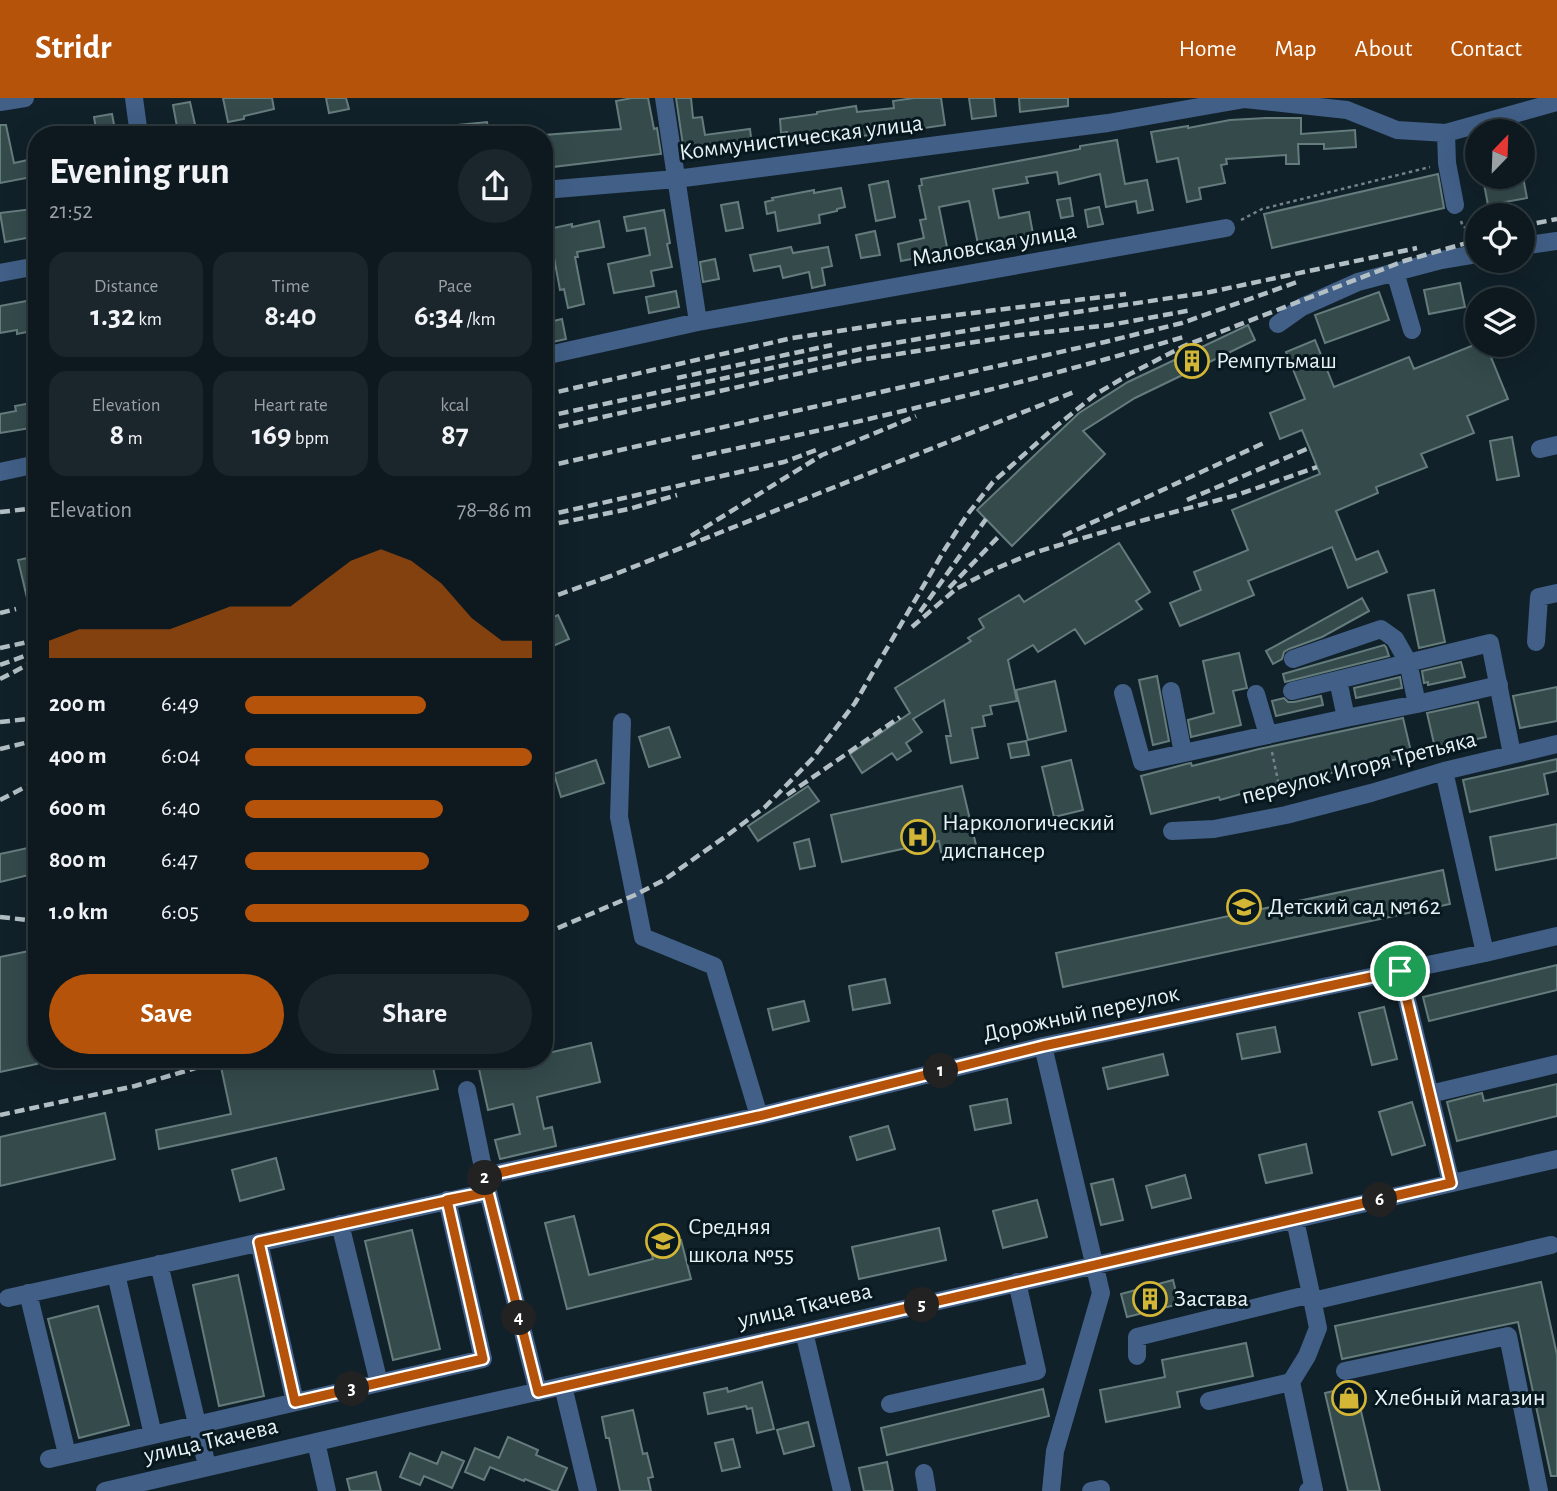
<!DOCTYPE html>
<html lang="en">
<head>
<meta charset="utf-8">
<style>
	body { margin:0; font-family:"Alegreya Sans",sans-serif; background:#1b262c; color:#f1f3f6; height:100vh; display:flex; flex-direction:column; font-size:26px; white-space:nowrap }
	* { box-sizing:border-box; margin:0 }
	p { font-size:23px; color:#9aa0a4 }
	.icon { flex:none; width:38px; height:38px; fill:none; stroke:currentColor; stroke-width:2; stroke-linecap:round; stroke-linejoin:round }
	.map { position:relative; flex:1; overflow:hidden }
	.drawer { position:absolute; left:28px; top:28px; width:525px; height:942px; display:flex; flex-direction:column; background:#0d191f; border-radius:28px; box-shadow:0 7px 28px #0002,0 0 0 2px #2d383d }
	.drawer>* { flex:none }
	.needle { width:46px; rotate:23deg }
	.controls { position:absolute; left:1465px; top:21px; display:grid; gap:14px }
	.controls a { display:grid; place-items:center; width:70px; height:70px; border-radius:50%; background:#0d191f; box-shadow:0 7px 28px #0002,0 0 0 2px #2d383d; font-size:35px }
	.pin { position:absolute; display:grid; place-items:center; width:60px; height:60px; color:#fff; margin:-30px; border:4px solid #fff; border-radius:50%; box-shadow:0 2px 7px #0007 }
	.km { position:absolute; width:35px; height:35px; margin:-18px; border-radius:50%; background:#222; color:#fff; font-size:19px; line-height:35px; text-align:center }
	.round { display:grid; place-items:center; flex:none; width:74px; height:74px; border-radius:37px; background:#1b262c }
	.summary { display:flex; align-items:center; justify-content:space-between; height:119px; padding:0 21px }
	h1 { font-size:38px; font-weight:700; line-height:52px }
	.stats { display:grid; grid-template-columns:repeat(3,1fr); gap:10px; height:119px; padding:7px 21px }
	.stats div { display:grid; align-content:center; border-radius:18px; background:#1b262c; text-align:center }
	.stats b { font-size:30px; font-weight:700 }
	.stats small { font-size:19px; font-weight:400 }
	.stats p { font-size:19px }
	.chart { height:196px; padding:14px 21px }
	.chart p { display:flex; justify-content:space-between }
	.chart svg { width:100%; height:126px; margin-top:7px; fill:#b45309; opacity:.7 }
	.button { display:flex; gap:14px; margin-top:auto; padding:14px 21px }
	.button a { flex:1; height:80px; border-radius:42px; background:#b45309; color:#fff; font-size:28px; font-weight:700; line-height:80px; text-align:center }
	.button a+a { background:#1b262c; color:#f1f3f6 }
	ul { padding:0 21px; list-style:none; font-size:23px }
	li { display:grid; grid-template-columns:112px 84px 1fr; align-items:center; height:52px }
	li i { height:18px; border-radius:9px; background:#b45309 }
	header { display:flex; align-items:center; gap:42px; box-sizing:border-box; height:98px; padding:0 35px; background:#b45309; color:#fff }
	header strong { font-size:33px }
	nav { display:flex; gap:38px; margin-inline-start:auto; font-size:24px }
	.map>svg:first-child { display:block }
	.building { fill:#344a4b; stroke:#657c7d; stroke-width:2 }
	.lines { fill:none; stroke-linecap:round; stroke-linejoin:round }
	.path { stroke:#75838a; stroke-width:2.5; stroke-dasharray:3.5 3.5; stroke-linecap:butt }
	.minor { stroke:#415f87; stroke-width:18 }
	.rail { stroke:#b2bfc4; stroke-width:4.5; stroke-dasharray:10 5; stroke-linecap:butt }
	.route-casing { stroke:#fff; stroke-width:14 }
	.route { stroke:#b45309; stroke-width:9 }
	.labels { text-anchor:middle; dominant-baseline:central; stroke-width:6; stroke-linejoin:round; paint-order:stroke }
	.street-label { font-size:24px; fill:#e7f2f7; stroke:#07181f }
	.poi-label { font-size:24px; fill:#e7f2f7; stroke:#07181f; text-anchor:start }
</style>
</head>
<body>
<header>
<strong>Stridr</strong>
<nav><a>Home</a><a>Map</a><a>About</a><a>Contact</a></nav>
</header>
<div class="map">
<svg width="1557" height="1393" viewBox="0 0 1557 1393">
	<rect width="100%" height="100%" fill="#112129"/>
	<path class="building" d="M223,0H272L274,11L244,18V21L228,24Z
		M326,0H346L349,11L329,15Z
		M632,0H648L654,31L657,30L661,56L544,70V37L621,31L616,3Z
		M676,0H691L693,20L702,19L705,37L750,31L752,48L730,51V48L684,54Z
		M914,0H941L945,27L897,34L789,46L787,34L781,35L780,21L817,16V14L856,8L857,14L894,10L893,3Z
		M969,0H994L996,18L972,21Z
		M1019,0H1068V8L1020,14Z
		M190,4L196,31L178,34L173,7Z
		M112,16L116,37H97L94,19Z
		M1266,20H1301V36L1355,32L1356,49L1324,51V46H1298L1299,66H1286V57L1226,61L1227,66L1221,67L1225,85L1199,90L1201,101L1187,104L1178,60L1157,64L1151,34L1188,28V30L1230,22Z
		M487,24L489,37H448V28Z
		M0,27H6L14,65L37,60V78L0,85Z
		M1117,42L1125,86L1147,82L1153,112L1138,115L1136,103L1106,109L1100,76L1059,86L1057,74L1026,79L1028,85L993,91L999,120L1029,114L1033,136L978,146L969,103L939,109L948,154L901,163L898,146L924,140L920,122L926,121L919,88L922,87L921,81L1045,58L1080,51V48Z
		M1438,76L1444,110L1272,150L1264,116Z
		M1523,79L1527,100L1488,107L1484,86Z
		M888,83L895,119L876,123L869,87Z
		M841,90L845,109L837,111V113L819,117L820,125L778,133L775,114L767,116L765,104L773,102L772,100L814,92V95Z
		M1070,100L1073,118L1061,120L1057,102Z
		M738,104L743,130L726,133L721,107Z
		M1099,109L1103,126L1088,129L1085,112Z
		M32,111L33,121L37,120V138L5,144L0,115Z
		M664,112L670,145L667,146L672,169L651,173L654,188L614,195L608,166L650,157L645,130L627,133L624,119Z
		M599,123L604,149L577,154L578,159H575L584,206L568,210L564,191L560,192L552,149L544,151V132L572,126V129Z
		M875,133L880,157L861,160L856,137Z
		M791,149L793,155L828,149L832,168L822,170L825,187L812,190L809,174L783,180L780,168L754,173L750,157Z
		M715,161L719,181L703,184L700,164Z
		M1460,185L1465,209L1429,216L1424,192Z
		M676,193L679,209L649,215L646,199Z
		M1379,194L1389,222L1325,245L1315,217Z
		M37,201V232L17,236V232L0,235V208Z
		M562,221L566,241L544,246V225Z
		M1248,227L1255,242L1135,300L1083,333L1105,356L1012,448L977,412L1079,315L1128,284Z
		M1315,242L1334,289L1409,259L1414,271L1474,247H1486L1508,301L1467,318L1474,335L1421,356L1427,369L1376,389L1378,395L1336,413L1356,462L1378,453L1387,474L1348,490L1332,449L1248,483L1254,497L1180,528L1170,505L1201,492L1194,474L1248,452L1232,412L1320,376L1302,332L1280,341L1270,315L1305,301L1286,254Z
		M37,304V329L0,335V316L16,313L15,308Z
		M1512,339L1519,378L1497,382L1490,343Z
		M1119,445L1150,494L1136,503L1142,511L1085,546L1075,531L1038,554L1033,547L1008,562L1017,603L990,608L992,616L983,618L985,628L972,630L978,660L951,665L946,638H951L944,602L913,621L922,634L906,645L911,653L897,662L892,655L862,675L850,656L910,615L895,590L971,543L968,540L984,530L979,521L1019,497L1024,504Z
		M37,458V520L32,521L18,462Z
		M1434,492L1445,544L1419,550L1408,497Z
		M1362,500L1369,513L1322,539L1289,551L1284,554L1282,561L1273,566L1266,553Z
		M558,517L569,541L544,552V523Z
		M1384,547L1386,549L1389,558L1285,584L1283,576Z
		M1239,555L1247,590L1233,593L1241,627L1191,639L1188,622L1214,615L1203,563Z
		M1461,564L1465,579L1428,587V584L1424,585L1422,573Z
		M1157,578L1169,643L1153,647L1139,582Z
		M1400,579L1402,590L1356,600L1354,590Z
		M1055,583L1066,633L1028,642L1016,592Z
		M1557,589V623L1520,630L1513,598Z
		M1321,598L1323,607L1276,618L1272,603L1284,600L1288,604H1294Z
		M1478,604L1486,639L1435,650L1427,615Z
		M1403,620L1412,658L1269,688L1220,702L1219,699L1151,716L1141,678L1186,666L1191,665L1192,668L1259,651Z
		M669,629L680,659L649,669L639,639Z
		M1026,643L1029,657L1011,660L1008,646Z
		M1557,661V673L1544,676L1548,696L1470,714L1463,682Z
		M596,662L604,685L561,699L554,676Z
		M1071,662L1083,712L1054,719L1042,669Z
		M808,688L819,703L758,743L748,728Z
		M962,688L976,747L941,754L939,743L842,764L831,717Z
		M1557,726V760L1496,772L1490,739Z
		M809,741L815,768L800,771L794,745Z
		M37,748V775L0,784V756Z
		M1443,772L1450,806L1063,889L1056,855Z
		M34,852L37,864V966L0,974V859Z
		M1557,867V892L1429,923L1423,899Z
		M885,881L890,905L853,912L849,888Z
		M804,903L809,923L773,932L768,911Z
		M1384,909L1397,961L1372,967L1359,915Z
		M1275,929L1280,954L1242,961L1237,936Z
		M591,945L600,984L537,999L544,1031L552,1029L556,1048L500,1061L495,1042L520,1036L513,1006L488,1012L479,971L524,961H544V956Z
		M1163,956L1168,977L1108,991L1103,970Z
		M259,961H431L438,991L159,1051L156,1032L231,1016L221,969Z
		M1557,986V1018L1457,1043L1447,1004L1482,995L1484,1003Z
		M1007,1001L1011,1025L975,1032L970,1008Z
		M1412,1004L1425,1047L1392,1057L1379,1014Z
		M105,1015L115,1061L0,1088V1039Z
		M888,1028L895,1051L857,1062L850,1039Z
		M1306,1046L1312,1075L1266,1085L1259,1057Z
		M276,1060L284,1091L240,1103L232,1072Z
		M1185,1077L1191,1100L1152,1110L1146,1088Z
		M1113,1081L1123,1122L1101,1127L1091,1086Z
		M1037,1102L1047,1139L1003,1150L993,1113Z
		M574,1118L589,1177L653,1161L650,1149L681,1142L691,1181L567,1211L545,1125Z
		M939,1130L946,1162L859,1181L852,1149Z
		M412,1132L440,1251L393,1262L365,1143Z
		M238,1177L264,1298L219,1308L193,1187Z
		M1173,1182L1179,1206L1127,1219L1121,1196Z
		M1541,1184L1557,1257V1378H1551L1518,1224L1342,1261L1335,1228Z
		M98,1208L129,1327L79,1340L48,1221Z
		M1246,1245L1253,1278L1177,1294L1180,1309L1106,1324L1100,1292L1165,1279L1162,1262Z
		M762,1284L774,1331L757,1335L752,1310L747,1311L746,1308L708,1316L704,1295L727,1290L728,1294Z
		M1355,1288L1380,1393H1348L1325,1295Z
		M1043,1291L1049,1318L887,1357L881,1330Z
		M633,1312L643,1356L647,1355L653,1379L648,1380L651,1393H620L609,1340H606L602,1319Z
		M808,1324L814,1348L784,1356L777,1332Z
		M508,1339L538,1352L536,1357L567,1370L557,1393H554L525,1381L524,1383L490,1369L484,1382L465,1374L475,1350L499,1360Z
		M733,1341L740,1369L722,1373L715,1345Z
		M442,1354L464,1363L452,1390L424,1378L420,1387L400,1379L410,1355L437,1366Z
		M887,1364L893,1393H864L859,1370Z
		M376,1374L381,1393H350L347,1381Z"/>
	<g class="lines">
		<path class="path" d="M1241,122L1262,111L1430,69
			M1461,123L1463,129L1477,132
			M1272,654L1282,702"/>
		<path class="minor" d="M134,0L139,37
			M664,0L698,224
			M0,4L25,0
			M1446,35L1447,65L1455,107
			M544,92L676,81L1108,25L1245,1L1347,12L1397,32L1446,35L1557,4
			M1522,148L1557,143
			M1395,174L1412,232
			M0,175L37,168
			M1278,226L1302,209L1358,184L1441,162L1477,156
			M544,258L698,224L1226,130
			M1540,351L1557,347
			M0,374L37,366
			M1536,544L1539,499L1557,495
			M1293,561L1381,531L1395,541L1408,564L1417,606L1346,620
			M1171,593L1183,655
			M1292,593L1490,545L1512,656
			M1123,595L1142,664L1346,620L1338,582
			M1256,596L1268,637
			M1417,606L1499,587
			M622,624L619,719L643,839L714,868L759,1018
			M1172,733L1214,731L1286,717L1371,695L1444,673L1557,646
			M1485,855L1557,838
			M1400,873L1451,1085
			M1043,948L1101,1195L1055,1353L1051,1393
			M467,992L488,1094L538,1294
			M1430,996L1557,966
			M485,1078L759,1018L1043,948L1485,855L1444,673
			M340,1126L379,1285
			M259,1144L295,1304
			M159,1166L207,1368
			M116,1176L153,1337
			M28,1195L67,1356
			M8,1200L488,1094
			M1313,1203L1551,1147
			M804,1234L842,1393
			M1137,1258V1239L1311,1196L1295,1122
			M1345,1273L1508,1238L1539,1393
			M563,1288L588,1393
			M1209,1303L1291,1284
			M890,1306L1037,1273L1017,1184
			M316,1344L327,1393
			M49,1361L483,1261L447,1102
			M924,1375L927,1393
			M105,1393L424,1319L804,1234L1557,1061
			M1091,1393L1101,1391
			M1308,1393L1314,1392L1291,1284L1307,1258L1318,1230L1311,1196"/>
		<path class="rail" d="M1522,128L1557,121
			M677,280L832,247
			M544,297L792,240L891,225L1126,196
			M544,319L860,251L1064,216L1210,194L1417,150
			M544,332L860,262L1020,237L1110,227L1192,212
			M692,360C858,325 1024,286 1187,238
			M544,369L1105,244L1182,225L1300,183
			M1187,402L1309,350
			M0,414L37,410
			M544,418L784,364L819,351
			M544,428L629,411L677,397
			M691,438L822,357L916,318
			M1063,438L1266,344
			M603,481L1074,294
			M949,490L1001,436
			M544,502L613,477
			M920,514L986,421
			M0,515L16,511
			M912,529L956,491L990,473L1033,455L1137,424L1237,397L1317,369
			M0,550L37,542
			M0,567L27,557
			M0,581L37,562
			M0,624L37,620
			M0,651L37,642
			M787,697L900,619
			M0,702L37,683
			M0,819L37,823
			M544,836L635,797L664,782L729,736L765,709L813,660L855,605L945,451L967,417L993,384L1054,330L1096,296L1130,276L1184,248L1404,163L1477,142
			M0,1017L135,988L226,961"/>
	</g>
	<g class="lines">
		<g class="route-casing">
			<path id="route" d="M1400,873L1043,948L759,1018L485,1078L488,1094L259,1144L295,1304L483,1261L447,1102L488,1094L538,1294L804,1234L1451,1085L1400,873"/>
		</g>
		<use href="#route" class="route"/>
	</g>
	<defs>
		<g id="building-ring" transform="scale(1.75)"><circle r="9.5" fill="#07181f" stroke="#d3b635" stroke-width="1.5"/><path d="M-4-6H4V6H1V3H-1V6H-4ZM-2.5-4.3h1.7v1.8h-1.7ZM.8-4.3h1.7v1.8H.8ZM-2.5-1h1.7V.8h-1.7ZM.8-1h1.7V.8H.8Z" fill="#d3b635"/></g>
		<g id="hospital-ring" transform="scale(1.75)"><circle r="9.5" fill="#07181f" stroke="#d3b635" stroke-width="1.5"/><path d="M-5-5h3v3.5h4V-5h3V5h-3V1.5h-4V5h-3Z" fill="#d3b635"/></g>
		<g id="school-ring" transform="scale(1.75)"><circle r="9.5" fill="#07181f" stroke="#d3b635" stroke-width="1.5"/><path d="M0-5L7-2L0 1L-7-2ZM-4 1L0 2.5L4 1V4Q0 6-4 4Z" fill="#d3b635"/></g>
		<g id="shop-ring" transform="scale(1.75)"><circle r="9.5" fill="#07181f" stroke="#d3b635" stroke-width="1.5"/><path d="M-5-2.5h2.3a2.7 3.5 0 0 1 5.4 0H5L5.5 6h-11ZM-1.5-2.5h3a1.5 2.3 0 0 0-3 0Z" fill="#d3b635"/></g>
	</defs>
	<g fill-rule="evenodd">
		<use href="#building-ring" x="1192" y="263"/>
		<use href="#hospital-ring" x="918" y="739"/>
		<use href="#school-ring" x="1244" y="809"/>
		<use href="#school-ring" x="663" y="1143"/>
		<use href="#building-ring" x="1150" y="1201"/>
		<use href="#shop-ring" x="1349" y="1300"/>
	</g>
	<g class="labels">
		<g class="street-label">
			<text transform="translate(801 40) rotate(-7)">Коммунистическая улица</text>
			<text transform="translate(994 147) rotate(-10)">Маловская улица</text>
			<text transform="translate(1359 670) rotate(-14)">переулок Игоря Третьяка</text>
			<text transform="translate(1081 916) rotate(-12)">Дорожный переулок</text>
			<text transform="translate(805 1208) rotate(-13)">улица Ткачева</text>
			<text transform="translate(211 1343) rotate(-13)">улица Ткачева</text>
		</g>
		<g class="poi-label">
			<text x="1216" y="263">Ремпутьмаш</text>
			<text x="942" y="725">Наркологический<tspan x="942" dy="28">диспансер</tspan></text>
			<text x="1268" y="809">Детский сад №162</text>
			<text x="688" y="1129">Средняя<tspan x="688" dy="28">школа №55</tspan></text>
			<text x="1174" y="1201">Застава</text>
			<text x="1374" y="1300">Хлебный магазин</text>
		</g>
	</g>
</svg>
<div class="controls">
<a><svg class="needle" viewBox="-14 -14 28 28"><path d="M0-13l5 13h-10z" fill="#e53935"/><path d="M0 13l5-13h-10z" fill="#9aa0a4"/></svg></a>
<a><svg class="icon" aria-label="locate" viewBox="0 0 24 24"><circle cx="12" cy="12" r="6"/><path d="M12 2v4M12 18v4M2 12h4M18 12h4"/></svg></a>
<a><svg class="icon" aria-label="layers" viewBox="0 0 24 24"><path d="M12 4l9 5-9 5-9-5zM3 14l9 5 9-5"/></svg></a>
</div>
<div class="pin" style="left:1400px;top:873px;background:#1e9e55"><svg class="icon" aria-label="arrive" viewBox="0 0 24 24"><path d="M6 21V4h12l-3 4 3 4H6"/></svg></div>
<b class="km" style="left:941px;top:973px">1</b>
<b class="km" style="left:485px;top:1080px">2</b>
<b class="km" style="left:352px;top:1291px">3</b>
<b class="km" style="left:519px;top:1220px">4</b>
<b class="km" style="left:922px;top:1207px">5</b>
<b class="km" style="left:1380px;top:1102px">6</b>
<section class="drawer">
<div class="summary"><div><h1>Evening run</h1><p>21:52</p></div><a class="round"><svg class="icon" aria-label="share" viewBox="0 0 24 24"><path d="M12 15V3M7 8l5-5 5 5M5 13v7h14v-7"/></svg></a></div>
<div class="stats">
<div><p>Distance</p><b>1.32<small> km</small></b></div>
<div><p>Time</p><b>8:40</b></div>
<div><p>Pace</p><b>6:34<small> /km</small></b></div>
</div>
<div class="stats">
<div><p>Elevation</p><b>8<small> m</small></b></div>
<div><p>Heart rate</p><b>169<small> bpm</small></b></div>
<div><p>kcal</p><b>87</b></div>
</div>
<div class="chart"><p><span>Elevation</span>78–86 m</p>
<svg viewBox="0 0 160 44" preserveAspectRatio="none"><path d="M0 44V38L10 34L20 34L30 34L40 34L50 30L60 26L70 26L80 26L90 18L100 10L110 6L120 10L130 18L140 30L150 38L160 38V44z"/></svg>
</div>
<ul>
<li><b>200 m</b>6:49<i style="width:63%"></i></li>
<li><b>400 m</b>6:04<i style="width:100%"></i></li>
<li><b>600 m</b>6:40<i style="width:69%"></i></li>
<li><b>800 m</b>6:47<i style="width:64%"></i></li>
<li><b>1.0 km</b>6:05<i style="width:99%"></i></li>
</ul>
<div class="button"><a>Save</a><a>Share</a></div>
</section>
</div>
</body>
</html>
